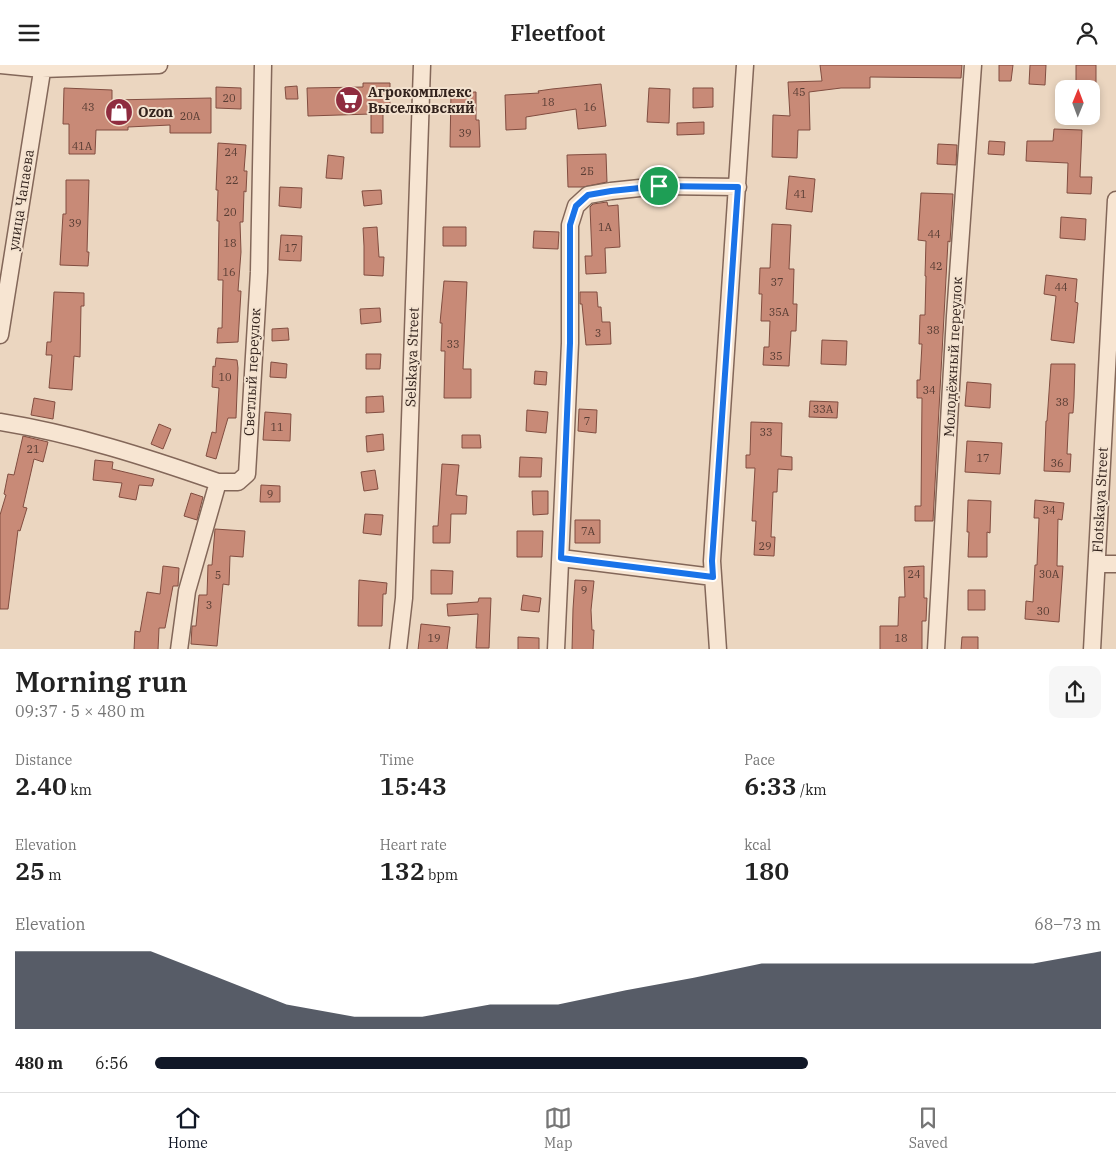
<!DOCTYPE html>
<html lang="en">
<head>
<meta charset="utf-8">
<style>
	body { margin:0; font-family:"IBM Plex Serif",serif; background:#f6f6f6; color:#222; height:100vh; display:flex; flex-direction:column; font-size:19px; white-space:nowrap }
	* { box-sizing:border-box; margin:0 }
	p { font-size:16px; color:#767676 }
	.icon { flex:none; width:28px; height:28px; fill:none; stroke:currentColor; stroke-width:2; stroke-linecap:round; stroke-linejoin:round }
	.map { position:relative; height:584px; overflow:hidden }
	.drawer { display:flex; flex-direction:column; background:#fff; flex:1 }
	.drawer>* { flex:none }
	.needle { width:32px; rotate:1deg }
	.tools { position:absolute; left:1055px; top:15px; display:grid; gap:10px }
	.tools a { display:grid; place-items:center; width:45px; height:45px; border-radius:10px; background:#fff; box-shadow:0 2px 8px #0003; font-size:25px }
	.pin { position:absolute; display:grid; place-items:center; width:42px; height:42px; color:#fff; margin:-21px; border:2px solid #fff; border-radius:50%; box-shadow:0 1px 5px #0007 }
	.round { display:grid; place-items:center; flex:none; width:52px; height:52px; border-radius:10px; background:#f6f6f6 }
	.headline { display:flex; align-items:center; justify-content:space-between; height:85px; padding:0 15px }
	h1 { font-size:28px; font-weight:600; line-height:38px }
	.metrics { display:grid; grid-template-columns:repeat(3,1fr); gap:8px; height:85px; padding:5px 15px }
	.metrics div { display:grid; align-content:center }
	.metrics b { font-size:25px; font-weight:600 }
	.metrics small { font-size:14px; font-weight:400 }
	.metrics p { font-size:14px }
	.chart { height:140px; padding:10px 15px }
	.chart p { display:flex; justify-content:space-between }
	.chart svg { width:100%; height:90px; margin-top:5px; fill:#111827; opacity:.7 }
	ul { padding:0 15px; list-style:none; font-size:16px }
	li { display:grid; grid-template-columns:80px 60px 1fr; align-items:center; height:38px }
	li i { height:12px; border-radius:6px; background:#111827 }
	header { display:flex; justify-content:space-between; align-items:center; height:65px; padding:0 15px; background:#fff; font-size:22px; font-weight:600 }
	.menu { display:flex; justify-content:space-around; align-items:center; height:70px; border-top:1px solid #e0e0e0; background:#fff; font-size:14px; color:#767676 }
	.menu a { display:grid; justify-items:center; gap:2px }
	.menu .selected { color:#111827 }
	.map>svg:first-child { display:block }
	.building { fill:#c88a77; stroke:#814d40 }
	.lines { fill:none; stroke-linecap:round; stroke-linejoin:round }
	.minor-casing { stroke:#836759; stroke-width:19 }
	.minor { stroke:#f7e5d2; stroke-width:16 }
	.route-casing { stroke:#fff; stroke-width:10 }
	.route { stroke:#1a73e8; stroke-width:6 }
	.labels { text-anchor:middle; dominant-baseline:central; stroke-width:4; stroke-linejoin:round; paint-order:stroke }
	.number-label { font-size:11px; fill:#583d34 }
	.poi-label { font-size:14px; font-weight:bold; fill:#33231d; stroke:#f3e2cf; text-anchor:start }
	.street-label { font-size:14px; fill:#33231d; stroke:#f3e2cf }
</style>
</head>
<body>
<header><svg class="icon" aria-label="menu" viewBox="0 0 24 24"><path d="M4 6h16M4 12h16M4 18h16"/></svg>Fleetfoot<svg class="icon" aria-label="person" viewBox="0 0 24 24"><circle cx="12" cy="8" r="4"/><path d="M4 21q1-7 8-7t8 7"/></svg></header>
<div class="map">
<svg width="1116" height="585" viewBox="0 0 1116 585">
	<rect width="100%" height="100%" fill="#ebd6c0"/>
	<path class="building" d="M820,0H962L961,13L870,12V23H841L809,27L810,65H798L797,93L772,92L773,50L790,51L788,17L822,16Z
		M999,0H1013L1011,16H999Z
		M1030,0H1046L1045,20L1029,19Z
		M1076,0H1096V23H1076Z
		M363,18H390V43H383V68H371V49L308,51L307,23L363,22Z
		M601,19L606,61L578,64L576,44L526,52V64L506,65L505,30L539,28L538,26L552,24Z
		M297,21L298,34H286L285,22Z
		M216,22L241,23V44L216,43Z
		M64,23L112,25V35L211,33V68H170V60L128,62V65H96L95,89H69V59H63Z
		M649,23L670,24L669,58L647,57Z
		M693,23H713V42L693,43Z
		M451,27H476V55H479L480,82H450Z
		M704,57V69L677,70V58Z
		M1054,64L1082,65L1080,112H1092L1091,129L1067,128L1068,98L1026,96L1027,76H1053Z
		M989,76L1005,77L1004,90L988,89Z
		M218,78L246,80L244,106H247L246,127L244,126L243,157H240L241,187L238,226H241L238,277L217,278L218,263H222L223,215H218L219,156H217L218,125H216Z
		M938,79L957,80L956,100L937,99Z
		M606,89L607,117L583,122H568L567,90Z
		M328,90L344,92L342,114L326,113Z
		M789,111L815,114L812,147L786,144Z
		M66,115H89L87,187H89L88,201L60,200L63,149H66Z
		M280,122L302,123L301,143L279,141Z
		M381,125L382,139L364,141L362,126Z
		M921,128L953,129L950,177L948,176L933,456H915V441H921L922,333H917V315H920L922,279H919L920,250H925L926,211H925L926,176L918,175Z
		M607,137L608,141L618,140L620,182L605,183L606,208L586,209L585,191H592L590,142L593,139Z
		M1061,152L1086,154L1085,175L1060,173Z
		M772,159L791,160L789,204H794L793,239H797L796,266H791L789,301L763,300L764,282H769L770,256H761L762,229H759L760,203H770Z
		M377,162L379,192H384L383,211L364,210V181L363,163Z
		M443,162H466V181H443Z
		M534,166L559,167L558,184L533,183Z
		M281,170L302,171L301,196L279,195Z
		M1046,210L1077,214L1075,237L1078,238L1074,278L1051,275L1056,231L1044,229Z
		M444,216L467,217L463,304H471V333H444L445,286H441L442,258H440Z
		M54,227L84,228V241H81L80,292L74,291L72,325L49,323L52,290H46L47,277H51Z
		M580,227H597L598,242H601L602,257H610L611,279L586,280L582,239H580Z
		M380,243L381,257L361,259L360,244Z
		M288,263L289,275L272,276V264Z
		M822,275L847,276L846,300L821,299Z
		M366,289H381L380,304H366Z
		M216,293L237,295L238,303L236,353H228L216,394L206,391L212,367L216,368L219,323L212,322L213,301L215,302Z
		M271,297L287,299L286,313L270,312Z
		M1051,299H1075L1074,333L1073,348H1069L1067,389H1071L1070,407L1044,406L1046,356H1047Z
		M535,306L547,307L546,320L534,319Z
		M967,317L991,319L990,343L965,341Z
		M383,331L384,347L366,348V332Z
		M34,333L55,337L53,354L31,350Z
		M810,336L838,337L837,353L809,352Z
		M579,344L597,345L596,368L578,366Z
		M527,345L548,347L546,368L526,366Z
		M265,347L291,349L290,376L263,375Z
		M751,357L782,358L781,391L792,392V405L778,404L777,427H773L771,472H775L774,491L754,490L756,456H752L755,403H746V390H750Z
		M159,359L171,364L163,384L151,379Z
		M383,369L384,385L367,387L366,371Z
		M462,370H480L481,383H462Z
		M23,371L48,377L43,397L34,394L23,442L27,443L20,466L18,465L8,544H0V450L6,430L4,429L8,409L14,410Z
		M967,376L1002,378L1000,409L965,407Z
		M520,392L542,393L541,412H519Z
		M95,395L113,397L112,404L154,414L152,421L139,420L136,435L119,432L122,418L93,415Z
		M442,399L459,400L456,430L467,431L466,449H451L450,478H433V461H438Z
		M375,405L378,424L364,426L361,407Z
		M261,420L280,421V437H260Z
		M532,426H548V449L533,450Z
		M191,428L203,432L197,455L184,451Z
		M968,435L991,436L990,468L987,467V492H968L969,467H967Z
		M1035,435L1064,438L1062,455L1058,454L1057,501H1063L1059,557L1025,554L1026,536L1033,537L1035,500H1037L1039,453H1034Z
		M365,449L383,450L381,470L363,468Z
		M575,455H600V478H575Z
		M215,464L245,466L243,492L230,491L229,520L223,519L217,581L191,579L192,561H196L199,530H207L208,500H212Z
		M517,466H543L542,492H517Z
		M163,501L179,503L178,521H173L165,563H159L158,585H134L135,566L140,567L147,527L160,529Z
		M924,501V533H927L926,556H922V585H880V561H898L899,532H905L904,502Z
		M431,505L453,506L452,529H431Z
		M359,515L387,518L386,529H383L382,561H358Z
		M575,515L594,516L591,545L592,565H594L593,585H572L573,544Z
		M968,525H985V545H968Z
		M523,530L541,533L539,547L521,545Z
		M479,533H491L489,583H476L478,549L448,551L447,539L478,537Z
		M421,559L450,562L447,585H418Z
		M518,572L539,573V585H518Z
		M962,572H978V585H961Z"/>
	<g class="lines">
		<g class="minor-casing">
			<path id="minor" d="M0,0L42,4L159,0
				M0,270L43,0
				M0,357C75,369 146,392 218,417
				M561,493L713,512
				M1097,499H1116
				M179,585L187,526L218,417H238L247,409L259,207L263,0
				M398,585L404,533L422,0
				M556,585L570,278V160L576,141L588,130L611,126L659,121L738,122
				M718,585L712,496L745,0
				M936,585L955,251L973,0
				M1092,585L1116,135"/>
		</g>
		<use href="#minor" class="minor"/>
	</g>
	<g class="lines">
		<g class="route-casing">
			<path id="route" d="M659,121L738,122L712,496L713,512L561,493L570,278V160L576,141L588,130L611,126Z"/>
		</g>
		<use href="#route" class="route"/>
	</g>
	<defs>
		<g id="supermarket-disc" transform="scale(1.4375)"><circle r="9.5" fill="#8f2c3f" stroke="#f3e2cf"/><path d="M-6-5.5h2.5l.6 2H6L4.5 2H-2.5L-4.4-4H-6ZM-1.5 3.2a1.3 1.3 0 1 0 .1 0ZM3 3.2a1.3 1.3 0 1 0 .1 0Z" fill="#fff"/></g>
		<g id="shop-disc" transform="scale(1.4375)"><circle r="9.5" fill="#8f2c3f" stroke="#f3e2cf"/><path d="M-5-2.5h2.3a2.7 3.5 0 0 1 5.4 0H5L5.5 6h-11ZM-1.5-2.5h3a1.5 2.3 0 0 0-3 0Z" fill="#fff"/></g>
	</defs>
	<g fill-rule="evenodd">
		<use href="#supermarket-disc" x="349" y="35"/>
		<use href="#shop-disc" x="119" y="47"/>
	</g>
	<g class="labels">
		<g class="number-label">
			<text x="799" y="27">45</text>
			<text x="229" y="33">20</text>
			<text x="548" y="37">18</text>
			<text x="88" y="42">43</text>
			<text x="590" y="42">16</text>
			<text x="190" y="51">20А</text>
			<text x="465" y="68">39</text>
			<text x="82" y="81">41А</text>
			<text x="231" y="87">24</text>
			<text x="587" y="106">2Б</text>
			<text x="232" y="115">22</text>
			<text x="800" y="129">41</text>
			<text x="230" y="147">20</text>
			<text x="75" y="158">39</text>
			<text x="605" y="162">1А</text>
			<text x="934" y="169">44</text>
			<text x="230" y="178">18</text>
			<text x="291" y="183">17</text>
			<text x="936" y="201">42</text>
			<text x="229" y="207">16</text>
			<text x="777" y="217">37</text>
			<text x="1061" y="222">44</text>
			<text x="779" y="247">35А</text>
			<text x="933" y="265">38</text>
			<text x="598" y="268">3</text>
			<text x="453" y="279">33</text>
			<text x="776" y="291">35</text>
			<text x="225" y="312">10</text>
			<text x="929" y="325">34</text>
			<text x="1062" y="337">38</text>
			<text x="823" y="344">33А</text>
			<text x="587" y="356">7</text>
			<text x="277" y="362">11</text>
			<text x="766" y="367">33</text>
			<text x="33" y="384">21</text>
			<text x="983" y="393">17</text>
			<text x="1057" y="398">36</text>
			<text x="270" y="429">9</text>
			<text x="1049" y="445">34</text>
			<text x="588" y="466">7А</text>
			<text x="765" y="481">29</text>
			<text x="914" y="509">24</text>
			<text x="1049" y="509">30А</text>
			<text x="218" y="510">5</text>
			<text x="584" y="525">9</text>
			<text x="209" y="540">3</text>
			<text x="1043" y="546">30</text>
			<text x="434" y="573">19</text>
			<text x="901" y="573">18</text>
		</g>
		<g class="poi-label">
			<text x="368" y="27">Агрокомплекс<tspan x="368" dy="16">Выселковский</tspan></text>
			<text x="138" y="47">Ozon</text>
		</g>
		<g class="street-label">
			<text transform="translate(21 135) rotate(-81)">улица Чапаева</text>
			<text transform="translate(412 292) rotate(-88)">Selskaya Street</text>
			<text transform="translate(953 292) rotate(-87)">Молодёжный переулок</text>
			<text transform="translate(252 307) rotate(-87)">Светлый переулок</text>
			<text transform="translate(1100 435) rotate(-87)">Flotskaya Street</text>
		</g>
	</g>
</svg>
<div class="tools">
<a><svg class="needle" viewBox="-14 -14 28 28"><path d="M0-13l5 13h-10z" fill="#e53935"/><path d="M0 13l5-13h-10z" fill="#767676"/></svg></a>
</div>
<div class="pin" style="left:659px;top:121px;background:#1e9e55"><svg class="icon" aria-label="arrive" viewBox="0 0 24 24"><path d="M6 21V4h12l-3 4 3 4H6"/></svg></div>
</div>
<section class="drawer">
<div class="headline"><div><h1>Morning run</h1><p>09:37 · 5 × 480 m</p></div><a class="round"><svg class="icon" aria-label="share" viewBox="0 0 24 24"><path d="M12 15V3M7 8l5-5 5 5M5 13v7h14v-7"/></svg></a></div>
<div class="metrics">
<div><p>Distance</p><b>2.40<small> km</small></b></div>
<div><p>Time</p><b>15:43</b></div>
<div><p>Pace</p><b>6:33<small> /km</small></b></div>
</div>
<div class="metrics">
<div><p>Elevation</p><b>25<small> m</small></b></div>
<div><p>Heart rate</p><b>132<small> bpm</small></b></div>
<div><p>kcal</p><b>180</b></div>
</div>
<div class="chart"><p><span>Elevation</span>68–73 m</p>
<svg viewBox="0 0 160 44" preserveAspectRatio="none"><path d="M0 44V6L10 6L20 6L30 19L40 32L50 38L60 38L70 32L80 32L90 25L100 19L110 12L120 12L130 12L140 12L150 12L160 6V44z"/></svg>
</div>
<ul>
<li><b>480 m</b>6:56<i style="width:69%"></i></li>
</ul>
</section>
<nav class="menu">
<a class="selected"><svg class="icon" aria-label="home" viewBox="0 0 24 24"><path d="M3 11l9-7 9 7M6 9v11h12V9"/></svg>Home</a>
<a><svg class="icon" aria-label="map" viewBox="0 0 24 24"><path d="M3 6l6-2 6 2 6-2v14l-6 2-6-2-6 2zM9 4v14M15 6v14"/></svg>Map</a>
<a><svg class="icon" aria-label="saved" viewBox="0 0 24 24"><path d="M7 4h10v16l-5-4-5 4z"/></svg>Saved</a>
</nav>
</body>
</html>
